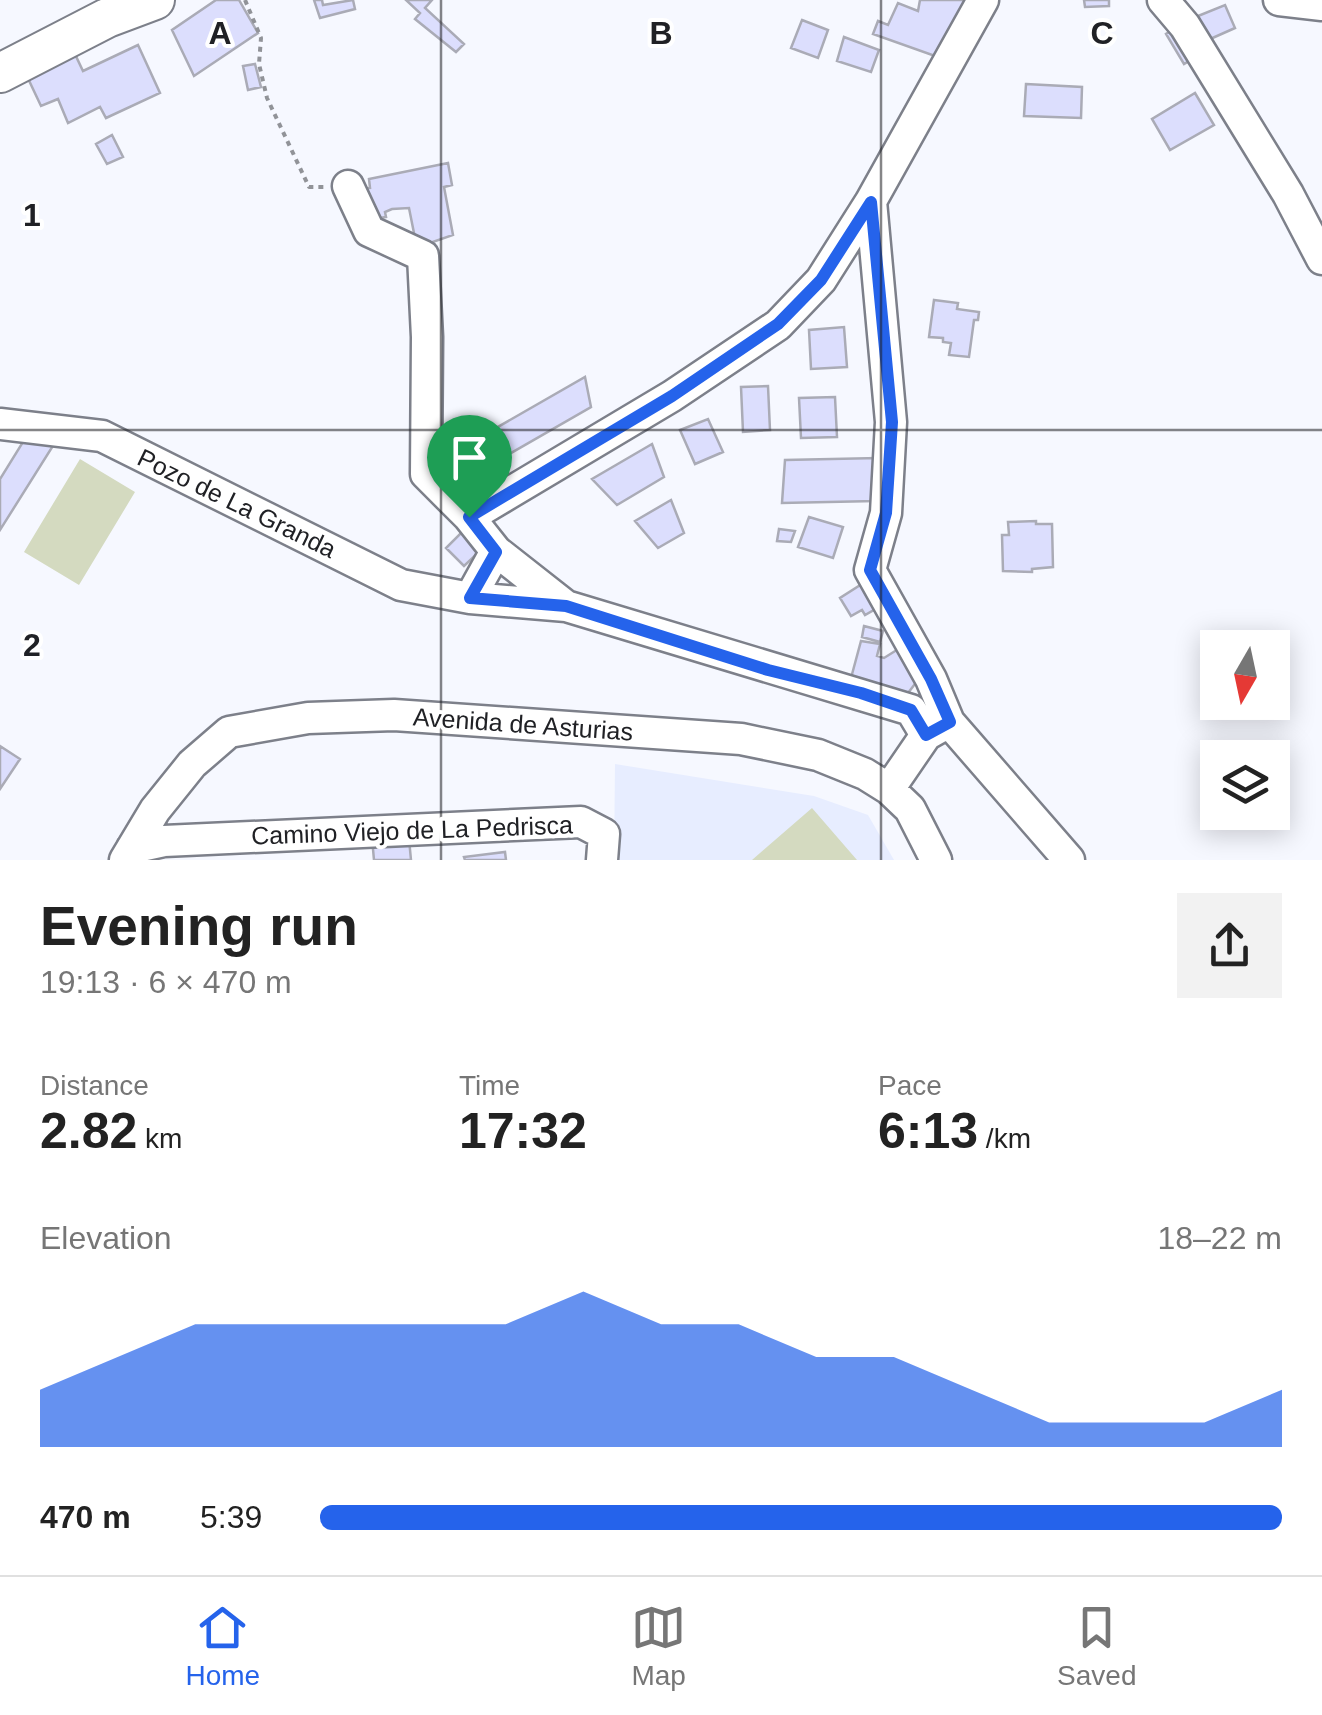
<!DOCTYPE html>
<html lang="en">
<head>
<meta charset="utf-8">
<style>
	body { margin:0; font-family:Arial,sans-serif; background:#f2f2f2; color:#222; height:100vh; display:flex; flex-direction:column; font-size:38px; white-space:nowrap }
	* { box-sizing:border-box; margin:0 }
	p { font-size:32px; color:#767676 }
	.icon { flex:none; width:55px; height:55px; fill:none; stroke:currentColor; stroke-width:2; stroke-linecap:round; stroke-linejoin:round }
	.map { position:relative; height:860px; overflow:hidden }
	.sheet { display:flex; flex-direction:column; background:#fff; flex:1 }
	.sheet>* { flex:none }
	.needle { width:65px; rotate:189deg }
	.tools { position:absolute; left:1200px; top:630px; display:grid; gap:20px }
	.tools a { display:grid; place-items:center; width:90px; height:90px; border-radius:0px; background:#fff; box-shadow:0 5px 25px #0003; font-size:50px }
	.pin { position:absolute; display:grid; place-items:center; width:85px; height:85px; color:#fff; margin:-102px -42px; border-radius:50% 50% 50% 0; rotate:-45deg; box-shadow:0 0 10px #0007 }
	.pin .icon { rotate:45deg }
	.round { display:grid; place-items:center; flex:none; width:105px; height:105px; border-radius:0px; background:#f2f2f2 }
	.overview { display:flex; align-items:center; justify-content:space-between; height:170px; padding:0 40px }
	h1 { font-size:55px; font-weight:700; line-height:75px }
	.metrics { display:grid; grid-template-columns:repeat(3,1fr); gap:15px; height:170px; padding:10px 40px }
	.metrics div { display:grid; align-content:center }
	.metrics b { font-size:50px; font-weight:700 }
	.metrics small { font-size:28px; font-weight:400 }
	.metrics p { font-size:28px }
	.chart { height:280px; padding:20px 40px }
	.chart p { display:flex; justify-content:space-between }
	.chart svg { width:100%; height:180px; margin-top:10px; fill:#2563eb; opacity:.7 }
	ul { padding:0 40px; list-style:none; font-size:32px }
	li { display:grid; grid-template-columns:160px 120px 1fr; align-items:center; height:75px }
	li i { height:25px; border-radius:12px; background:#2563eb }
	.tabs { display:flex; justify-content:space-around; align-items:center; height:140px; border-top:2px solid #e0e0e0; background:#fff; font-size:28px; color:#767676 }
	.tabs a { display:grid; justify-items:center; gap:5px }
	.tabs .current { color:#2563eb }
	.map>svg:first-child { display:block }
	.built { fill:#e7edff }
	.green { fill:#d4dac0 }
	.building { fill:#dcdefd; stroke:#aaabb6; stroke-width:2.5 }
	.lines { fill:none; stroke-linecap:round; stroke-linejoin:round }
	.minor-casing { stroke:#7d808a; stroke-width:35 }
	.major-casing { stroke:#7d808a; stroke-width:42 }
	.path { stroke:#919398; stroke-width:4; stroke-dasharray:5 5; stroke-linecap:butt }
	.minor { stroke:#fff; stroke-width:30 }
	.major { stroke:#fff; stroke-width:38 }
	.route-casing { stroke:#fff; stroke-width:20 }
	.route { stroke:#2563eb; stroke-width:12 }
	.grid { fill:none; stroke:#202125; stroke-width:2.5; stroke-opacity:0.55 }
	.labels { text-anchor:middle; dominant-baseline:central; stroke-width:8; stroke-linejoin:round; paint-order:stroke }
	.street-label { font-size:25px; fill:#202125; stroke:#fff }
	.grid-label { font-size:32px; text-anchor:middle; font-weight:bold; fill:#202125; stroke:#fff; stroke-width:8; stroke-linejoin:round; paint-order:stroke }
</style>
</head>
<body>
<div class="map">
<svg width="1322" height="860" viewBox="0 0 1322 860">
	<rect width="100%" height="100%" fill="#f6f8ff"/>
	<path class="built" d="M615,764L814,796L868,815L894,860H614Z"/>
	<path class="green" d="M80,459L135,492L79,585L24,552Z
		M812,808L857,860H752Z"/>
	<path class="building" d="M216,0H239L258,33L194,76L172,30Z
		M314,0H322L323,5L353,0L355,9L320,18Z
		M406,0H432L425,8L464,44L456,52L415,19L420,13Z
		M920,0H964L962,15L935,56L873,34L878,21L888,25L898,3L918,11Z
		M1084,0H1109V6L1085,7Z
		M1225,5L1235,28L1208,40L1198,16Z
		M802,20L828,30L818,58L791,48Z
		M1175,28L1194,58L1184,64L1166,34Z
		M844,37L879,50L871,72L837,61Z
		M138,45L160,93L106,118L100,107L68,123L58,99L41,106L25,72L73,50L83,71Z
		M255,64L261,87L248,90L243,66Z
		M1026,84L1082,87L1081,118L1024,116Z
		M1195,93L1214,125L1170,150L1152,119Z
		M112,135L123,157L107,164L96,144Z
		M448,163L452,185L444,187L453,235L427,244L416,243L409,208L392,209L385,212L386,217L373,219L360,189L370,188L369,179Z
		M934,300L958,303L957,309L979,312L978,320H974L969,357L949,355L951,343L943,342V338L929,337Z
		M844,327L847,367L811,369L809,330Z
		M585,377L591,407L457,484L442,459Z
		M768,386L770,430L743,432L741,387Z
		M835,397L837,437L801,438L799,398Z
		M708,419L723,452L695,464L680,430Z
		M26,437L56,441L0,530V479Z
		M652,444L664,477L617,505L592,479Z
		M878,458L875,501L782,503L785,460Z
		M671,500L684,533L658,548L635,521Z
		M809,517L843,527L833,558L798,547Z
		M1036,521V524H1052L1053,567L1032,569V572L1003,571L1002,535H1009L1008,522Z
		M779,529L795,531L791,542L777,541Z
		M462,532L480,551L464,566L446,548Z
		M865,582L879,607L865,615L862,610L851,616L840,598Z
		M864,626L883,631L880,642L862,637Z
		M861,641L880,644L877,656L884,658L900,648L918,680L908,693L851,678Z
		M0,746L20,759L0,789Z
		M372,838L409,839L411,860H374Z
		M505,852L506,860H465L464,857Z"/>
	<g class="lines">
		<g class="minor-casing">
			<path id="minor" d="M1163,0L1185,26L1288,194L1322,259
				M1279,0L1322,5
				M348,186L369,231L423,256L427,337L426,474L469,517
				M871,201L891,422L886,513L870,570L931,679L949,722L926,735L889,789
				M0,424L102,436L401,585L470,598L496,551
				M470,598L566,606
				M949,722L1069,860
				M926,735L911,710L566,606L496,551L469,517L672,396L778,325L821,280L871,201L983,0
				M132,848L164,841L581,822L604,834L602,860
				M125,860L155,810L192,764L229,732L308,718L394,715L741,739L818,755L865,774L889,789L910,809L936,860"/>
		</g>
		<g class="major-casing">
			<path id="major" d="M0,73L107,18L155,0"/>
		</g>
		<path class="path" d="M245,0L261,38L259,64L267,98L309,187H324"/>
		<use href="#minor" class="minor"/>
		<use href="#major" class="major"/>
	</g>
	<g class="lines">
		<g class="route-casing">
			<path id="route" d="M871,202L892,422L886,513L870,570L931,679L950,722L926,735L911,710L861,693L768,670L566,606L470,598L496,552L469,517L672,396L778,324L821,280Z"/>
		</g>
		<use href="#route" class="route"/>
	</g>
	<path class="grid" d="M441,0V860M881,0V860M0,430H1322"/>
	<g class="labels">
		<g class="street-label">
			<text transform="translate(237 503) rotate(26)">Pozo de La Granda</text>
			<text transform="translate(523 724) rotate(4)">Avenida de Asturias</text>
			<text transform="translate(412 830) rotate(-2)">Camino Viejo de La Pedrisca</text>
		</g>
	</g>
	<g class="grid-label">
		<text x="220" y="44">A</text>
		<text x="661" y="44">B</text>
		<text x="1102" y="44">C</text>
		<text x="32" y="226">1</text>
		<text x="32" y="656">2</text>
	</g>
</svg>
<div class="tools">
<a><svg class="needle" viewBox="-14 -14 28 28"><path d="M0-13l5 13h-10z" fill="#e53935"/><path d="M0 13l5-13h-10z" fill="#767676"/></svg></a>
<a><svg class="icon" aria-label="layers" viewBox="0 0 24 24"><path d="M12 4l9 5-9 5-9-5zM3 14l9 5 9-5"/></svg></a>
</div>
<div class="pin" style="left:469px;top:517px;background:#1e9e55"><svg class="icon" aria-label="arrive" viewBox="0 0 24 24"><path d="M6 21V4h12l-3 4 3 4H6"/></svg></div>
</div>
<section class="sheet">
<div class="overview"><div><h1>Evening run</h1><p>19:13 · 6 × 470 m</p></div><a class="round"><svg class="icon" aria-label="share" viewBox="0 0 24 24"><path d="M12 15V3M7 8l5-5 5 5M5 13v7h14v-7"/></svg></a></div>
<div class="metrics">
<div><p>Distance</p><b>2.82<small> km</small></b></div>
<div><p>Time</p><b>17:32</b></div>
<div><p>Pace</p><b>6:13<small> /km</small></b></div>
</div>
<div class="chart"><p><span>Elevation</span>18–22 m</p>
<svg viewBox="0 0 160 44" preserveAspectRatio="none"><path d="M0 44V30L10 22L20 14L30 14L40 14L50 14L60 14L70 6L80 14L90 14L100 22L110 22L120 30L130 38L140 38L150 38L160 30V44z"/></svg>
</div>
<ul>
<li><b>470 m</b>5:39<i style="width:100%"></i></li>
</ul>
</section>
<nav class="tabs">
<a class="current"><svg class="icon" aria-label="home" viewBox="0 0 24 24"><path d="M3 11l9-7 9 7M6 9v11h12V9"/></svg>Home</a>
<a><svg class="icon" aria-label="map" viewBox="0 0 24 24"><path d="M3 6l6-2 6 2 6-2v14l-6 2-6-2-6 2zM9 4v14M15 6v14"/></svg>Map</a>
<a><svg class="icon" aria-label="saved" viewBox="0 0 24 24"><path d="M7 4h10v16l-5-4-5 4z"/></svg>Saved</a>
</nav>
</body>
</html>
